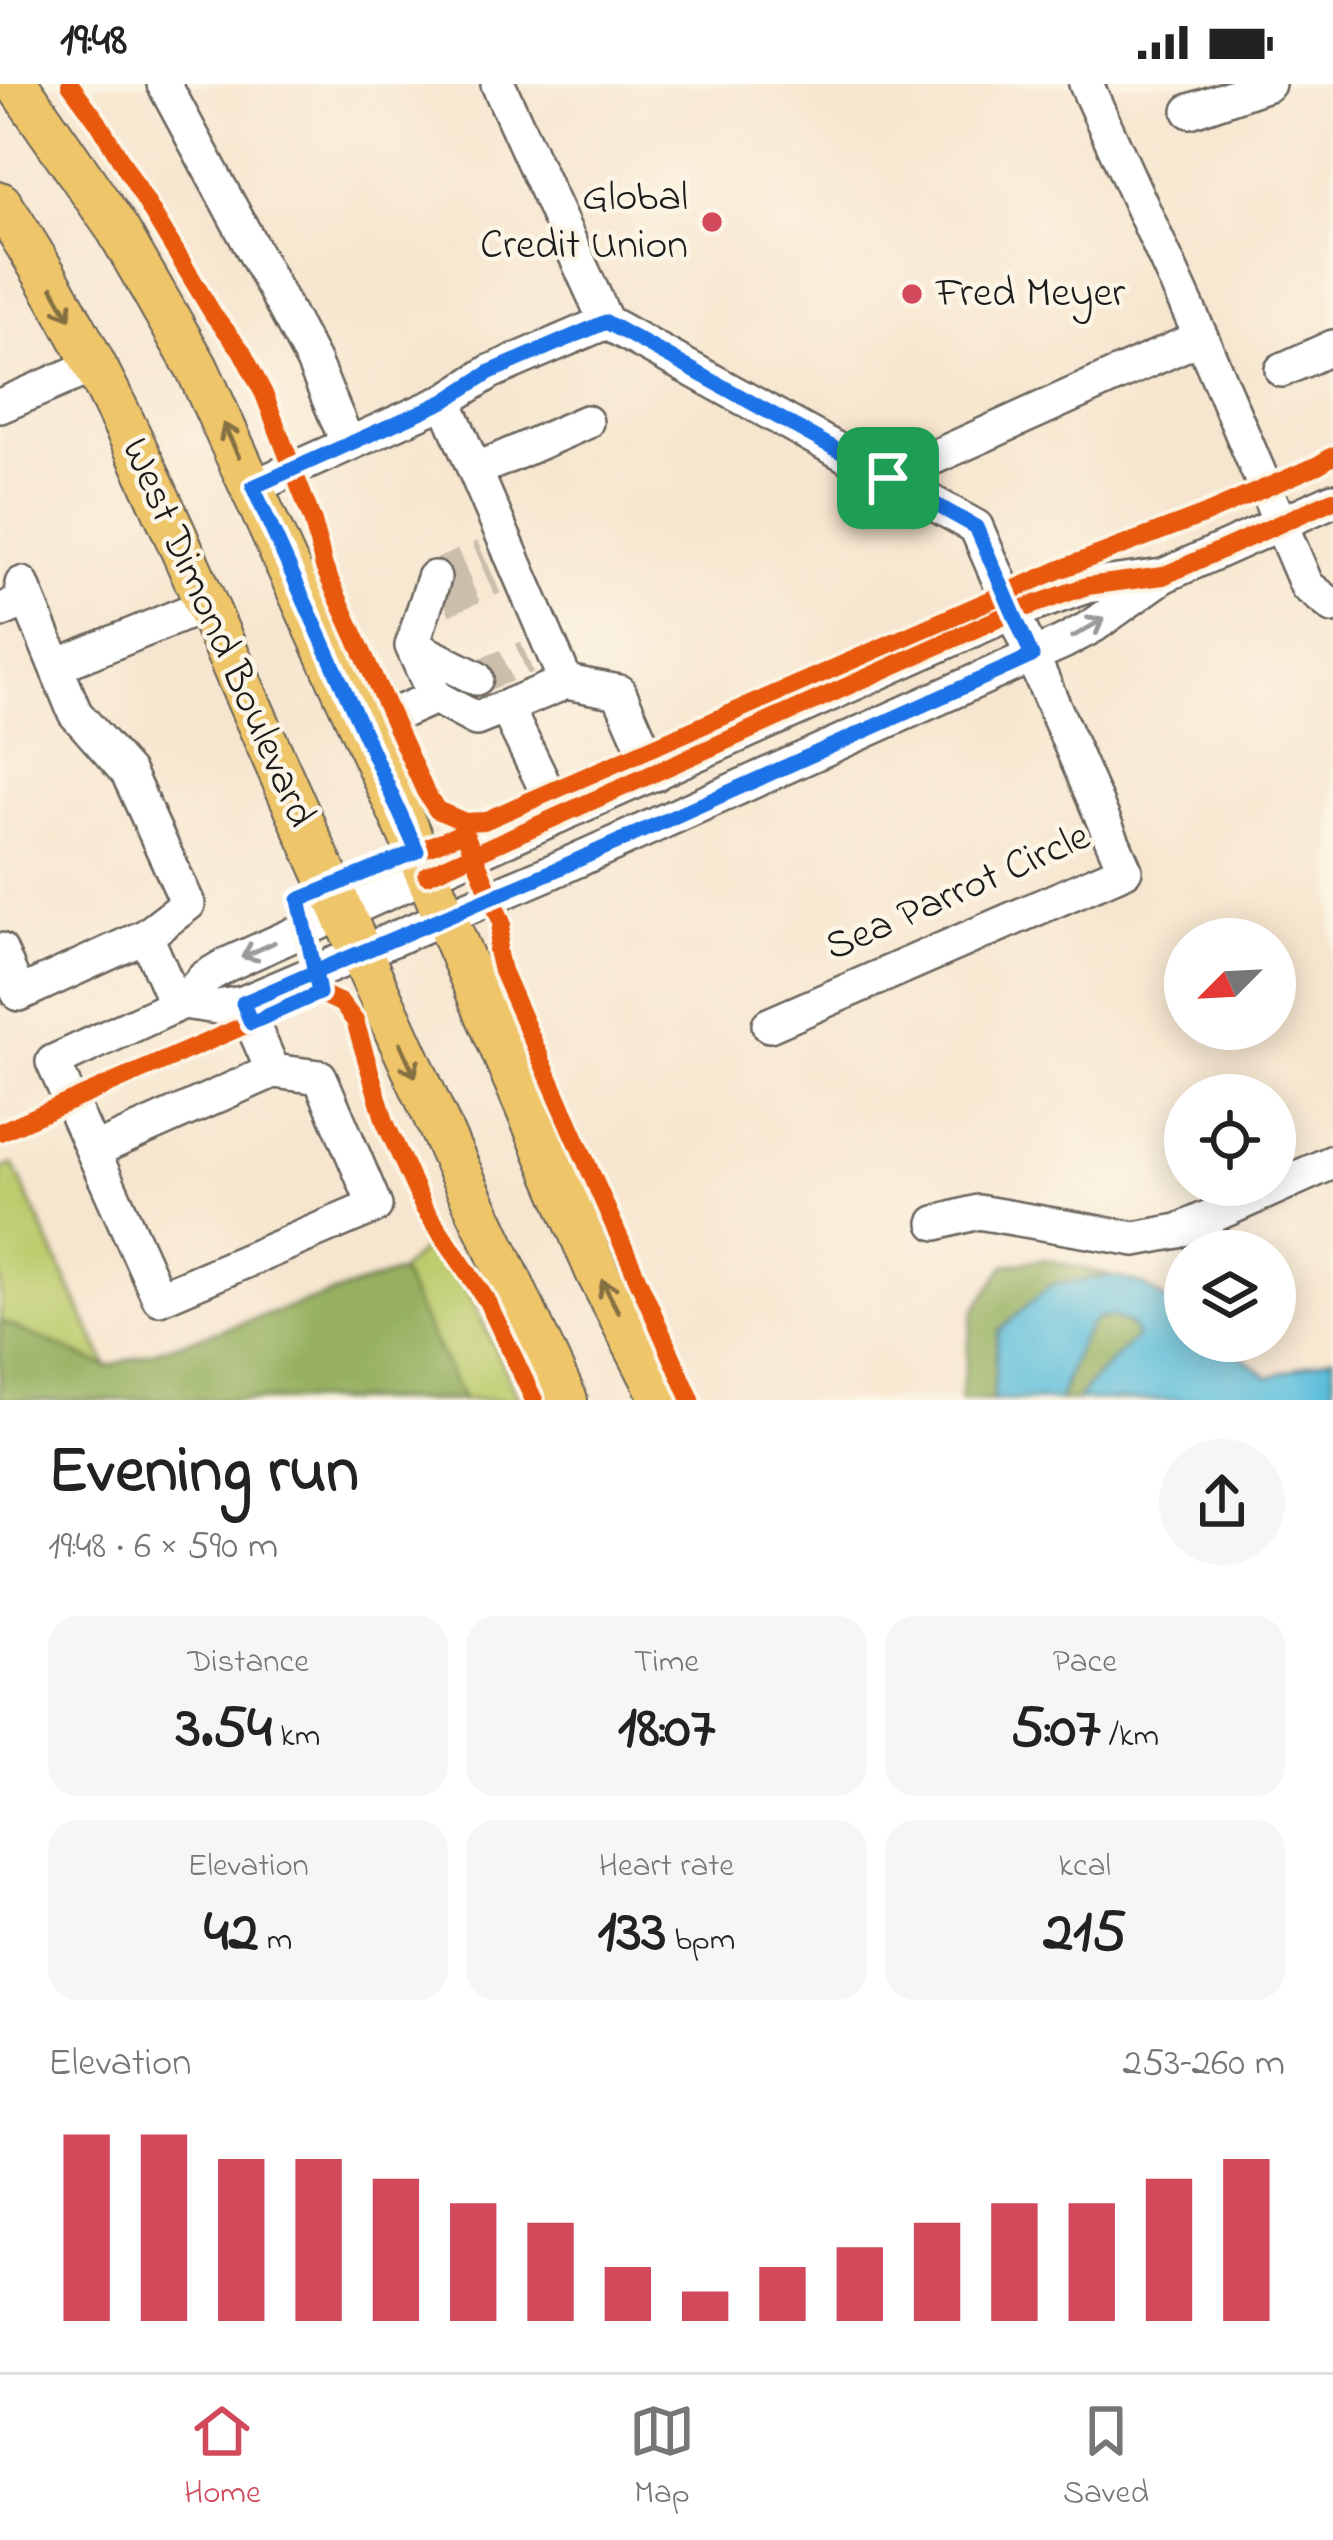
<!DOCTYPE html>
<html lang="en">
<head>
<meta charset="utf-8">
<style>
	body { margin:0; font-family:"Indie Flower",sans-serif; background:#f6f6f6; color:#222; height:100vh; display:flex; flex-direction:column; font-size:45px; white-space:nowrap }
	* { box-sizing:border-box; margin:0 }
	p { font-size:39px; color:#767676 }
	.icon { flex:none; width:66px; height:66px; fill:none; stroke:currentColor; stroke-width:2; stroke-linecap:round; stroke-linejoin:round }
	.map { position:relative; height:1316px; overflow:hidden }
	.panel { display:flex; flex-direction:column; background:#fff; flex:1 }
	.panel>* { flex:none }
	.needle { width:78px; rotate:246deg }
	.fabs { position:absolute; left:1164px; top:834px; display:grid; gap:24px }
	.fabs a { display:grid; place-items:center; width:132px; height:132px; border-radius:50%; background:#fff; box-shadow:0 6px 30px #0003; font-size:60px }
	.pin { position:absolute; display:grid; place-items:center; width:102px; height:102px; color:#fff; margin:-51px; border-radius:24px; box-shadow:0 6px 18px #0006 }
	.round { display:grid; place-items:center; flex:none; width:126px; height:126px; border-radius:63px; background:#f6f6f6 }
	.summary { display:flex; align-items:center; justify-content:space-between; height:204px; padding:0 48px }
	h1 { font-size:66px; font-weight:700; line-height:90px }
	.metrics { display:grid; grid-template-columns:repeat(3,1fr); gap:18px; height:204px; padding:12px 48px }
	.metrics div { display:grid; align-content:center; border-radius:30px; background:#f6f6f6; text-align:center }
	.metrics b { font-size:60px; font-weight:700 }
	.metrics small { font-size:33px; font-weight:400 }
	.metrics p { font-size:33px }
	.chart { height:336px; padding:24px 48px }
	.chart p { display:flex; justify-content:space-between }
	.chart svg { width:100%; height:216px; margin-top:12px; stroke:#d1495b; stroke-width:6 }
	.status { display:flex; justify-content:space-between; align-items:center; height:84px; padding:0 60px; background:#fff; direction:ltr }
	.status svg { height:33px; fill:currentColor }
	.menu { display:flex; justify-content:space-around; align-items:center; height:168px; border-top:3px solid #e0e0e0; background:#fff; font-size:33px; color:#767676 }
	.menu a { display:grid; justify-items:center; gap:6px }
	.menu .on { color:#d1495b }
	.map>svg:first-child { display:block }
	.green { fill:#bdcc6e; stroke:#6c7445; stroke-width:3 }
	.forest { fill:#96b061; stroke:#59663e; stroke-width:3 }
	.water { fill:#5cbedb; stroke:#3c6d7c; stroke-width:3 }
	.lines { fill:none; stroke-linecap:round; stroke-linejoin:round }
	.minor-tunnel { stroke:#cbbeab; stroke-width:33; stroke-dasharray:33 16; stroke-linecap:butt }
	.minor-casing { stroke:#69635b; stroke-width:38 }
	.major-casing { stroke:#69635b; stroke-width:46 }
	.minor { stroke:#fff; stroke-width:33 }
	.major { stroke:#eec569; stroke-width:42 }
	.cycleway-casing { stroke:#fcf5e5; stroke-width:26 }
	.cycleway { stroke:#e8590c; stroke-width:18 }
	.oneway { stroke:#857042 }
	.oneway2 { stroke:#999 }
	.route-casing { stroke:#fff; stroke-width:24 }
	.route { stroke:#1a73e8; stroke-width:15 }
	.poi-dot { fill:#d1495b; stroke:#fcf5e5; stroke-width:4.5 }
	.labels { text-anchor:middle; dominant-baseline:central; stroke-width:9; stroke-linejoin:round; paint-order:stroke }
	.poi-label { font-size:42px; fill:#1c1c1c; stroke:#fcf5e5; text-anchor:end }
	.street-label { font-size:42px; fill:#1c1c1c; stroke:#fcf5e5 }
</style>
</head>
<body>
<div class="status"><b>19:48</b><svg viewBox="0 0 49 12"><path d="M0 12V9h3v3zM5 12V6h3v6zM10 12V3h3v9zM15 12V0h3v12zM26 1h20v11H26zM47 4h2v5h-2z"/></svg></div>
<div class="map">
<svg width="1333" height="1316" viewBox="0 0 1333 1316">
	<rect width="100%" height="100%" fill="#fcf5e5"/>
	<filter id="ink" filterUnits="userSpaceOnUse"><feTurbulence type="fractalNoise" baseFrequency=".00833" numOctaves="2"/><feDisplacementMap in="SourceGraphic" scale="24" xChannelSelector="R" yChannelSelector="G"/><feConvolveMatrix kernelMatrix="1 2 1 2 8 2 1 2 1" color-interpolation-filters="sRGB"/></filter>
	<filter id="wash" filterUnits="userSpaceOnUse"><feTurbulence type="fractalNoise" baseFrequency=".004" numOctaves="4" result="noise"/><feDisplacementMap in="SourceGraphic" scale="48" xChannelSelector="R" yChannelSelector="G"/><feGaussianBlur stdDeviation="2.7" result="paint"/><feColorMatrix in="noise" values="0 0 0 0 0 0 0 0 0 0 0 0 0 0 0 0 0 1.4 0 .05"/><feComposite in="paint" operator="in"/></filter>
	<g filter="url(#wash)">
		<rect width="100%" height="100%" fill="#f7e6cf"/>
		<path class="green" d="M13,1080L107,1283L399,1188L432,1156L467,1204L519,1316H0V1086Z"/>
		<path class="forest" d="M1045,1175L1112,1192L1085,1197L998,1248L993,1316H960L973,1229L1005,1181Z
			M400,1188L463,1316H0V1237L107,1283Z
			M1109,1233L1125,1238L1137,1250L1135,1256L1095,1294L1077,1316H1059L1086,1243L1098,1235Z"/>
		<path class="water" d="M1112,1192L1142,1200L1185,1230V1257H1221L1269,1293L1333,1272V1316H1077L1095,1294L1136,1253L1132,1242C1097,1222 1088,1238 1076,1270C1070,1285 1064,1301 1059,1316H993L998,1248L1051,1201Z"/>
	</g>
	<g filter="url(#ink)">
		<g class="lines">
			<path class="minor-tunnel" d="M434,494L484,472
				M443,516L494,494
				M476,594L527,573"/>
			<g class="minor-casing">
				<path id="minor" d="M164,0L313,277L348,360
					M498,0L606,238L888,394
					M1086,0L1201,253
					M1190,27L1268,0
					M1282,286L1333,263
					M445,317L490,288L606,238
					M0,322L95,281
					M476,386L586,338
					M253,403L445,317L566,598L619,608L655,690
					M434,494L412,562L435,613
					M0,527L28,515
					M412,562L476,594
					M56,582L206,521
					M362,645L435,613L476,635L506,623
					M559,732L506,623L566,598
					M146,852L176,921
					M0,866L19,910L146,852L188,820L128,689L75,629L22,500
					M183,918L217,923L243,919L553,787L1063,558L1093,542L1163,492L1333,416
					M243,919L273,987
					M769,941L1125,786L976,443L888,394L1201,253L1307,502L1333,522
					M93,1067L159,1214L375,1122L320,993L273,987L93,1067L53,978L183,918L204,894L226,881L1013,528L1087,502L1163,492
					M936,1139L978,1128L1135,1155L1178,1147L1333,1078"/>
			</g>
			<g class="major-casing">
				<path id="major" d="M17,0L118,146L197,284L417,767L597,1188L663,1316
					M0,119C106,278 177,456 254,630C356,860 459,1089 566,1316"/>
			</g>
			<use href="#minor" class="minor"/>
			<use href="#major" class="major"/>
			<g class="cycleway-casing">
				<path id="cycleway" d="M70,0L98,38L213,230L241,266L264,310L313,438L324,483L425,707L437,726L465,738
					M466,752L502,839L497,866L502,887L691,1316
					M427,791L1013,528L1087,502L1163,492L1333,416
					M319,909L341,919L355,937L385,1038L424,1124L487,1217L534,1316
					M0,1048L319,909L299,816L464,748L465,738L484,737L1061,485L1203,431L1318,381L1333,372"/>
			</g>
			<use href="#cycleway" class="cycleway"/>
		</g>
		<defs><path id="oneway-shaft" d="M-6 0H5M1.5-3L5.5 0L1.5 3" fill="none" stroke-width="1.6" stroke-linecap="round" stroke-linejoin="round" transform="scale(3)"/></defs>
		<g class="oneway">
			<use href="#oneway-shaft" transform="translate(61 219) rotate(61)"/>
			<use href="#oneway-shaft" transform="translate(231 356) rotate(-115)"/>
			<use href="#oneway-shaft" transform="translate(408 976) rotate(66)"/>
			<use href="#oneway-shaft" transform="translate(610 1212) rotate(-117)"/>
		</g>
		<g class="oneway2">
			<use href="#oneway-shaft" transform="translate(1088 544) rotate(-30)"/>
			<use href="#oneway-shaft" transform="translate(258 866) rotate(155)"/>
		</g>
	</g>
	<g class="lines" filter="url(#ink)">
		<g class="route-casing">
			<path id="route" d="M888,394L606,238L490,288L445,317L253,403L417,767L299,816L315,888L243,919L251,939L319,909L315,888L553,787L1032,572L976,443L888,394"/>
		</g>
		<use href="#route" class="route"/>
	</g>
	<g class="poi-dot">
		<circle cx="712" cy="138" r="12"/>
		<circle cx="912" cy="210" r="12"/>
	</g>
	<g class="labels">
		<g class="poi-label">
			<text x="688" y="114">Global<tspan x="688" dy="48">Credit Union</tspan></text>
			<text x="936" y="210" text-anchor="start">Fred Meyer</text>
		</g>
		<g class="street-label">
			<text transform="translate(217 549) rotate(66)">West Dimond Boulevard</text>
			<text transform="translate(958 809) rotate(-24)">Sea Parrot Circle</text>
		</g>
	</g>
</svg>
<div class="fabs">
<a><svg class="needle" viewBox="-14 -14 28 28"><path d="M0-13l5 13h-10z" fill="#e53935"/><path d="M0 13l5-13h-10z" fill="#767676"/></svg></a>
<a><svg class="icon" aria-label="locate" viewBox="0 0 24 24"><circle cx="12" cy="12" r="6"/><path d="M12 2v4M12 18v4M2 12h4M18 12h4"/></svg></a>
<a><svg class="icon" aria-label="layers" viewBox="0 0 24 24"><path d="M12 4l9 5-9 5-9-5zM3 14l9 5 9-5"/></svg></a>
</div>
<div class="pin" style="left:888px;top:394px;background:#1e9e55"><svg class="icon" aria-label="arrive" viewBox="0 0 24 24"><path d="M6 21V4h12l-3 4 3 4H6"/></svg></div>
</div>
<section class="panel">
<div class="summary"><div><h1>Evening run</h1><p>19:48 · 6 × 590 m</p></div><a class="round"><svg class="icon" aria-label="share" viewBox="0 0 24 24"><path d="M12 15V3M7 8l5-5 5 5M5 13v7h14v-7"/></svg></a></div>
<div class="metrics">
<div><p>Distance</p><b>3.54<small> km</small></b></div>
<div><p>Time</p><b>18:07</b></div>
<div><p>Pace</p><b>5:07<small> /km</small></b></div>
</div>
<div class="metrics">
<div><p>Elevation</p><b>42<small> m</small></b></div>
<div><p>Heart rate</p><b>133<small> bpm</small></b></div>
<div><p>kcal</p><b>215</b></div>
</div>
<div class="chart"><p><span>Elevation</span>253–260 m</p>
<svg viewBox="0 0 160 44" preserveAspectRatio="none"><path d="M5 44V6M15 44V6M25 44V11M35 44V11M45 44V15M55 44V20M65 44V24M75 44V33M85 44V38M95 44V33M105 44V29M115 44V24M125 44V20M135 44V20M145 44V15M155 44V11"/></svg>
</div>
</section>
<nav class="menu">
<a class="on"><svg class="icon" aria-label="home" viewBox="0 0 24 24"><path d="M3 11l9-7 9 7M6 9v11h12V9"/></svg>Home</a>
<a><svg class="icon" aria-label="map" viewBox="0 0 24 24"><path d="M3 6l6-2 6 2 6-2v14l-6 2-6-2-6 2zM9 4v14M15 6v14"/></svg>Map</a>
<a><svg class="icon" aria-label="saved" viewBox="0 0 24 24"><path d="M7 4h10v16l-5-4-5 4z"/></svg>Saved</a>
</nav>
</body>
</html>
